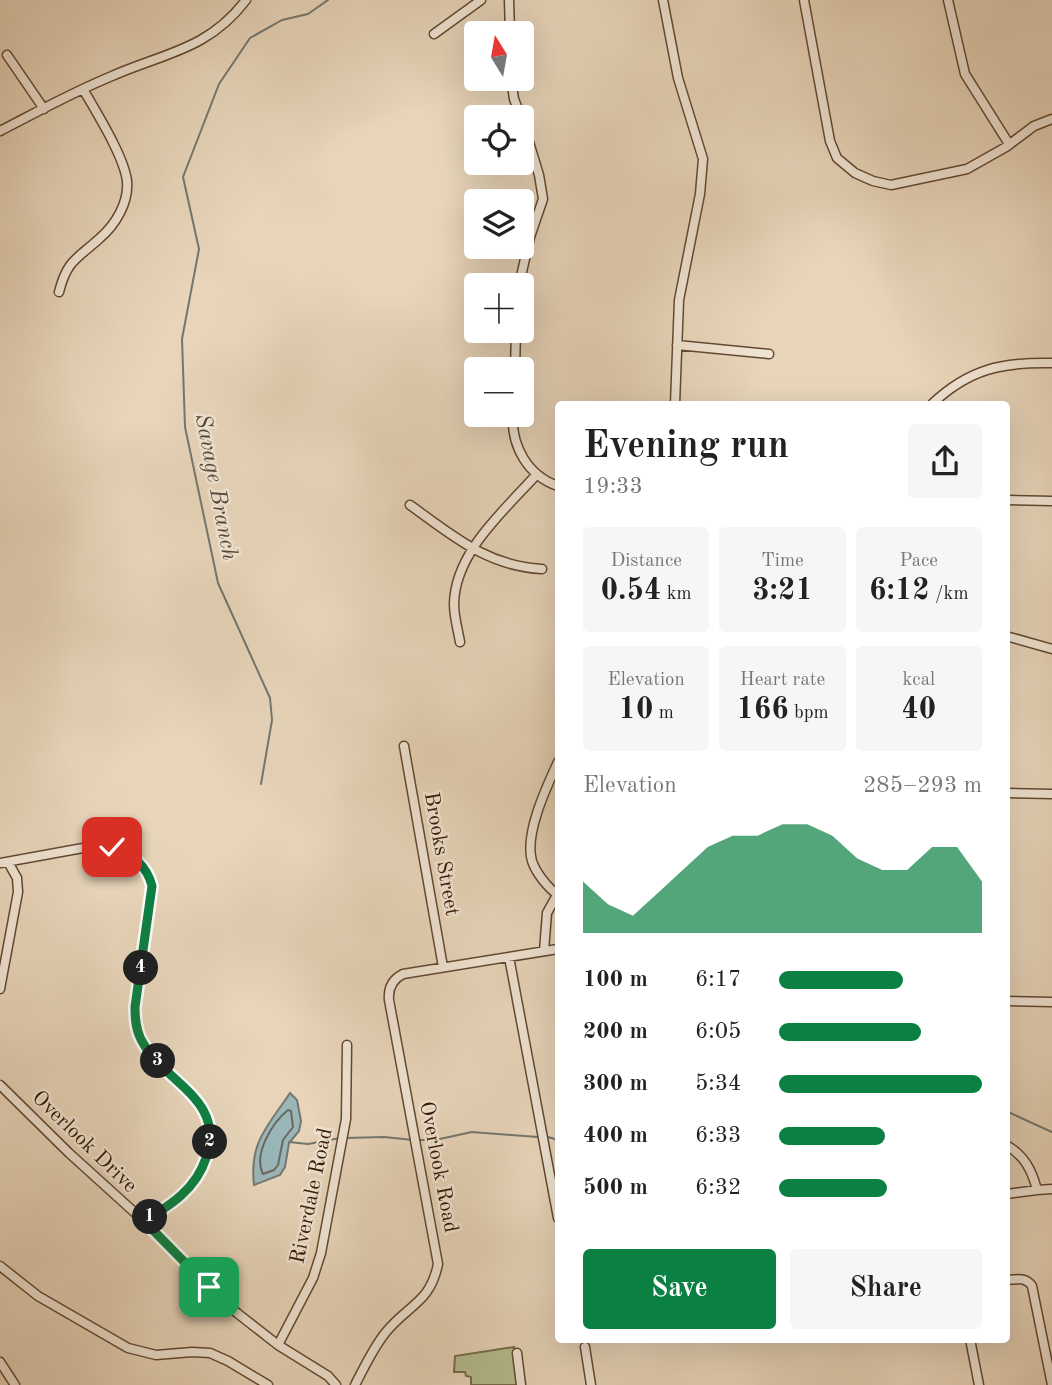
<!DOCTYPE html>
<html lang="en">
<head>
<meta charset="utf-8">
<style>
	body { margin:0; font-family:"Old Standard TT",serif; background:#f6f6f6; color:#222; height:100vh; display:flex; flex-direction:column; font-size:26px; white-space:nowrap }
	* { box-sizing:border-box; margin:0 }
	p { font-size:23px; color:#767676 }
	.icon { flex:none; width:38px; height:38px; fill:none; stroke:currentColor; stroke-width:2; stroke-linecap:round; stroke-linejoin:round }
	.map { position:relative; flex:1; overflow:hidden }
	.panel { position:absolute; left:555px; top:401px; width:455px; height:942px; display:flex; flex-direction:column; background:#fff; border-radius:7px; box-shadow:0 7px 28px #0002 }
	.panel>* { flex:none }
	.needle { width:46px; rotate:349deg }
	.tools { position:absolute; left:464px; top:21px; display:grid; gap:14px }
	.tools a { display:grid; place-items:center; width:70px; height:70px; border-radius:7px; background:#fff; box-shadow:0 7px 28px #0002; font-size:35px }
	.pin { position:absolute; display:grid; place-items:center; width:60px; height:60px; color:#fff; margin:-30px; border-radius:14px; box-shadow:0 4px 10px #0006 }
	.km { position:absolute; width:35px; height:35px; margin:-18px; border-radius:50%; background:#222; color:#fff; font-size:19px; line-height:35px; text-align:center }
	.round { display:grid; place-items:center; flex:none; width:74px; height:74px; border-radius:7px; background:#f6f6f6 }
	.overview { display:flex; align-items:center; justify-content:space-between; height:119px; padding:0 28px }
	h1 { font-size:38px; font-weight:800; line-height:52px }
	.figures { display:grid; grid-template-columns:repeat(3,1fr); gap:10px; height:119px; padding:7px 28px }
	.figures div { display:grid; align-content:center; border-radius:7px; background:#f6f6f6; text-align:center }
	.figures b { font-size:30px; font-weight:800 }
	.figures small { font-size:19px; font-weight:400 }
	.figures p { font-size:19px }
	.chart { height:196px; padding:14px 28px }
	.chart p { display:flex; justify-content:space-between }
	.chart svg { width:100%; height:126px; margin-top:7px; fill:#0b8043; opacity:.7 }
	.button { display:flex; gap:14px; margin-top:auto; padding:14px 28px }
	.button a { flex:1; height:80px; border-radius:7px; background:#0b8043; color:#fff; font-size:28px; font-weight:800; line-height:80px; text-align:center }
	.button a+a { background:#f6f6f6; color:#222 }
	ul { padding:0 28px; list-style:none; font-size:23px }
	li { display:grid; grid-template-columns:112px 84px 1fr; align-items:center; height:52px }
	li i { height:18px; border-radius:9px; background:#0b8043 }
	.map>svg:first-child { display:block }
	.green { fill:#b4bd90; stroke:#766b49; stroke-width:2 }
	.water { fill:#9ab6b9; stroke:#727770; stroke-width:2 }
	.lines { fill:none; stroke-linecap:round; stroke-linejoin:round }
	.shore { stroke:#68685e; stroke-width:2 }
	.stream { stroke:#727770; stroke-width:2 }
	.minor-casing { stroke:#634830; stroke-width:11 }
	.minor { stroke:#efe3d2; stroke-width:8 }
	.route-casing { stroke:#fff; stroke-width:14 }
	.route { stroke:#0b8043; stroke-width:9 }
	.labels { text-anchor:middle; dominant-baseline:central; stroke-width:5; stroke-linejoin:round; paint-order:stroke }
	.street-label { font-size:21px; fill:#371902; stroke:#efe3d2 }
	.water-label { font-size:23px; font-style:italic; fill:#554839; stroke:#efe3d2 }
</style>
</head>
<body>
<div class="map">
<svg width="1052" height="1385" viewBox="0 0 1052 1385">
	<rect width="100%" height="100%" fill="#e7d4b9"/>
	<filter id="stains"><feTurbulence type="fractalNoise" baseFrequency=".00286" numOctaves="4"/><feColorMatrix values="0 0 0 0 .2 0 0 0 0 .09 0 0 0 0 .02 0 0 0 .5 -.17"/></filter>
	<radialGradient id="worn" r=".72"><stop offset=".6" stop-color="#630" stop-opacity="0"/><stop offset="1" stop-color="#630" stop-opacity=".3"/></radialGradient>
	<path class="green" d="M514,1347L517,1385H471V1377L466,1376L465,1372H454L455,1356Z"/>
	<path class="water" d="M290,1093L297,1100L301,1121L299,1131L289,1143L285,1167L280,1175L254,1185C249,1142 268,1126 290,1093Z"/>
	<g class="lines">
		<path class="shore" d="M288,1110L291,1111L293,1127L283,1140L278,1165L274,1170L263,1174C253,1154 272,1123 288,1110Z"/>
		<path class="stream" d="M261,784L272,720L270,698L218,583L185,427L182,339L199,249L183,177L219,84L250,38L282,20L308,14L328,0
			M1006,1111L1052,1132
			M548,1137L558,1140
			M346,1138L384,1137L413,1140
			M419,1140H435L472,1132L538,1137
			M289,1142L308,1144L340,1138"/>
		<g class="minor-casing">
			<path id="minor" d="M509,0L510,33
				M663,0L678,78L703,159L700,194L679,300L675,404
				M804,0L830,141L837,158L855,173L873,181L891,185L967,169L1006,147L1034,126L1052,119
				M948,0L965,74L1009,144
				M434,34L481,0
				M7,55L44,109
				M511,79L514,99L521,117
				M0,131C37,112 73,92 112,76C164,53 208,50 246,0
				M519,285L530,237L543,199L539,175L522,119
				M59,292C67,260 77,259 100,238C115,225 129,203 127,181C124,156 96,112 83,89
				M677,345L769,354
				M515,369L516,331
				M932,404C969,369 1002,362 1052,363
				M513,415C511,446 528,476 558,486
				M1006,500L1052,501
				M410,505C453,536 487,566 542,569
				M1006,636L1052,649
				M460,642C458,630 454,617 454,604C455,552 504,511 537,474
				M404,746L443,967
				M558,762C547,786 524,834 532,861C536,873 548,888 558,895
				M1006,793L1052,794
				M0,863L94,846C122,846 150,861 152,893L135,1007L136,1027L145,1047L202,1107L208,1122L210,1141L204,1164L184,1194L144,1221
				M544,951L547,913L557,895
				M509,957L558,1218
				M0,989L18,892L17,878L8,862
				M1006,1001L1052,1002
				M0,1085L69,1153L144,1221L237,1313L278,1345L328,1376L336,1385
				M1006,1145C1024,1155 1032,1170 1037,1190L1006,1194
				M1037,1190L1052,1189
				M0,1266L38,1296L128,1348L156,1355L192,1352L210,1353L228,1361L268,1385
				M1006,1280C1016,1279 1026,1277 1032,1286L1052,1385
				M970,1339L979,1385
				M278,1345L313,1278L321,1253L346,1119L347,1045
				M585,1347L591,1385
				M517,1353L521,1385
				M0,1362L15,1385
				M355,1385C364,1368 373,1348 386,1332C409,1304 430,1303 438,1264L389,1000C388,988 393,979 403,974L558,949"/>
		</g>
		<use href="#minor" class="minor"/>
	</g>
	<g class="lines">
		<g class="route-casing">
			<path id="route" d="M112,847C132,853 147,866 152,886L135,1007C135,1020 136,1032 143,1043C166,1084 226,1099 206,1158C196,1189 171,1205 144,1221L209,1287"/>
		</g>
		<use href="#route" class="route"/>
	</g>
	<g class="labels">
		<g class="street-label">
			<text transform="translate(441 854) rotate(80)">Brooks Street</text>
			<text transform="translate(84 1142) rotate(44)">Overlook Drive</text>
			<text transform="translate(438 1167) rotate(79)">Overlook Road</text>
			<text transform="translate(312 1196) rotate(-78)">Riverdale Road</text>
		</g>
		<g class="water-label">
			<text transform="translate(216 487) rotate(79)">Savage Branch</text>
		</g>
	</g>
	<rect width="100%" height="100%" filter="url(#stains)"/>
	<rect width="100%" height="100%" fill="url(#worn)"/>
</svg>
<div class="tools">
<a><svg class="needle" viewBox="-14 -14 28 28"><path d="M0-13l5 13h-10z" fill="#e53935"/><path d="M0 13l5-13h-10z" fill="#767676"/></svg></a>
<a><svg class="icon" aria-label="locate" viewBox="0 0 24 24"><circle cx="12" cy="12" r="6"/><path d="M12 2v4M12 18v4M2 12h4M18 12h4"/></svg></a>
<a><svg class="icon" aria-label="layers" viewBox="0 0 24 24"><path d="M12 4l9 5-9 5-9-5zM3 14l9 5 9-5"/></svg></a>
<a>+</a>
<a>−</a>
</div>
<div class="pin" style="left:209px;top:1287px;background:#1e9e55"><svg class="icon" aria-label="arrive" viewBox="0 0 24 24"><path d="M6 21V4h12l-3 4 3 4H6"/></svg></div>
<div class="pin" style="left:112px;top:847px;background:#d93025"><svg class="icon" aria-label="check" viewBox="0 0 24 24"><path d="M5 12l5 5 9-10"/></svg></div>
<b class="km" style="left:150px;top:1217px">1</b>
<b class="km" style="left:210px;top:1142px">2</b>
<b class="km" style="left:158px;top:1061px">3</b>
<b class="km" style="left:141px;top:968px">4</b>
<section class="panel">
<div class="overview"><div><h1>Evening run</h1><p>19:33</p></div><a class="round"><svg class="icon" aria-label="share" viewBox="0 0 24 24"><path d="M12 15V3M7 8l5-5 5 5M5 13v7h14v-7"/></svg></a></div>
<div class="figures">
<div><p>Distance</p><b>0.54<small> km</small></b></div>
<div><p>Time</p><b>3:21</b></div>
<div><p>Pace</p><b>6:12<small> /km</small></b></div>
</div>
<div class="figures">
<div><p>Elevation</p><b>10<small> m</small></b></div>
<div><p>Heart rate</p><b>166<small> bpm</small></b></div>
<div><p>kcal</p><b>40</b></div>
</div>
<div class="chart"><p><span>Elevation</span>285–293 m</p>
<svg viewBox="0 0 160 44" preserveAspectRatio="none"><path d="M0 44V26L10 34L20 38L30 30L40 22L50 14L60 10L70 10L80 6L90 6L100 10L110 18L120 22L130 22L140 14L150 14L160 26V44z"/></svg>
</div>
<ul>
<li><b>100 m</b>6:17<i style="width:61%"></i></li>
<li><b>200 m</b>6:05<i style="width:70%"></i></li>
<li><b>300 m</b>5:34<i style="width:100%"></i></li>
<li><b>400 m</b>6:33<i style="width:52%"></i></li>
<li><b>500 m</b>6:32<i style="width:53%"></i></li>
</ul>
<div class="button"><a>Save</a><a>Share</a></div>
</section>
</div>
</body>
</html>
